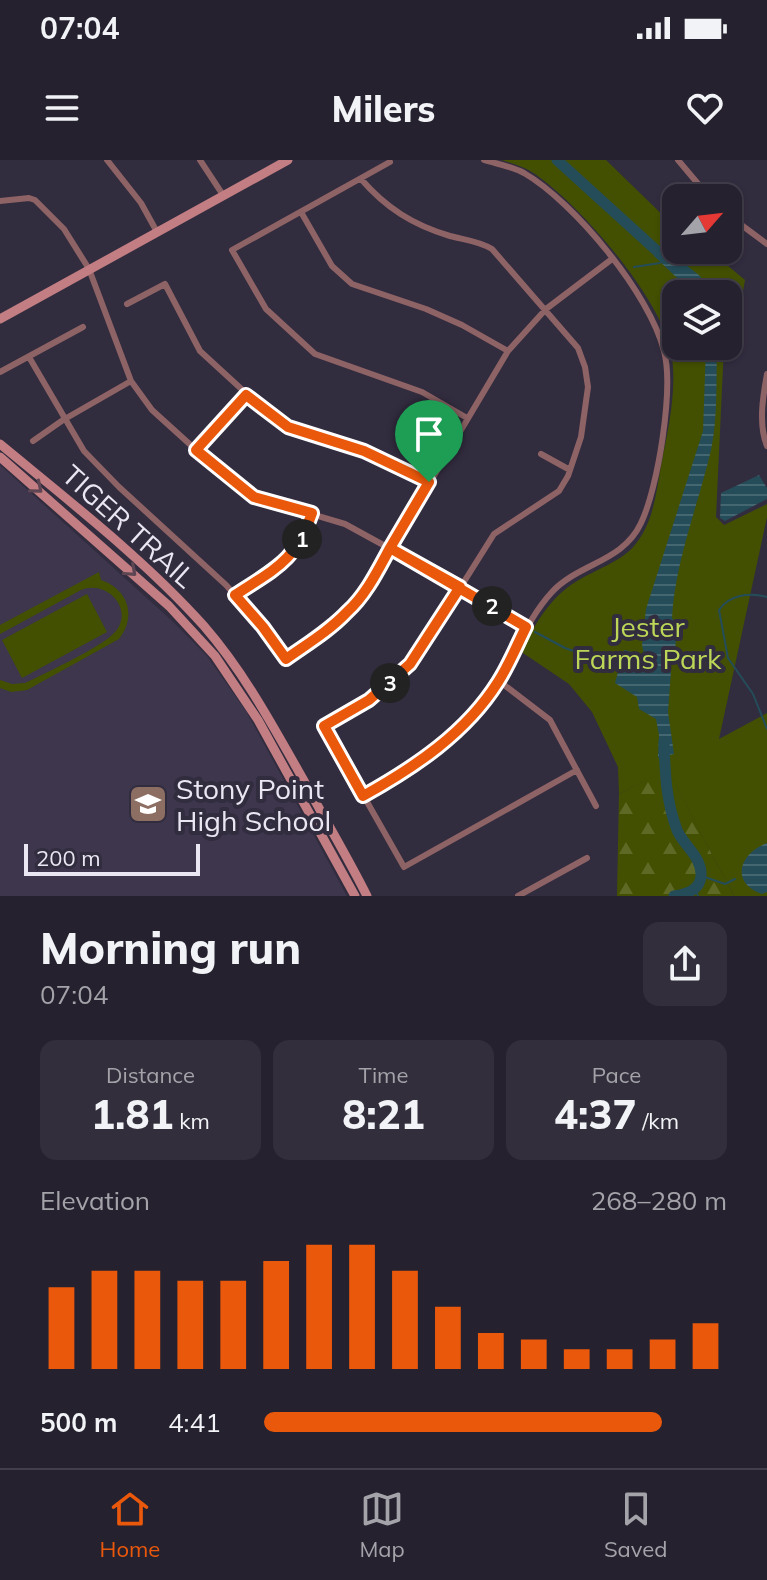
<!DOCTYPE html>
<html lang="en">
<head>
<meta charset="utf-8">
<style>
	body { margin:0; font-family:Mulish,sans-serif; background:#322e3b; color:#f1f3f6; height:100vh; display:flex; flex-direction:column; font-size:30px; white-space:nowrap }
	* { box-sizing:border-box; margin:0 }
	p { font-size:26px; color:#a4a3aa }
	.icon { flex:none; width:44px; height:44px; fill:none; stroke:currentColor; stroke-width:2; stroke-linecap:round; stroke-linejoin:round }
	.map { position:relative; height:736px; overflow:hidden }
	.drawer { display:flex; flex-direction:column; background:#26212f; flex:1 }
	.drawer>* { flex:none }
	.needle { width:52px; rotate:62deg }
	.controls { position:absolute; left:662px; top:24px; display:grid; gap:16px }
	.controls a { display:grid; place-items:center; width:80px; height:80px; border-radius:16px; background:#26212f; box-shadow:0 2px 6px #0004,0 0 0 2px #423e4b; font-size:40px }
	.scale { position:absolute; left:24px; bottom:20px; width:176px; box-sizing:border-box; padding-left:8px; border:4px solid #eae7f3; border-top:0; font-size:22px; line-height:28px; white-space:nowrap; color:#eae7f3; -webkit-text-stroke:6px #322c3f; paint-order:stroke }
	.pin { position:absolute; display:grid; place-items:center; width:68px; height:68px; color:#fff; margin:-82px -34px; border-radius:50% 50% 50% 0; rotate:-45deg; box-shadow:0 0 8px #0007 }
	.pin .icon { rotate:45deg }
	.km { position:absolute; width:40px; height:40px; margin:-20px; border-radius:50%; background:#222; color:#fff; font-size:22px; line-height:40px; text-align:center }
	.round { display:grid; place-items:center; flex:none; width:84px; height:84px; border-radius:16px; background:#322e3b }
	.summary { display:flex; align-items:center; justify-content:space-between; height:136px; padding:0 40px }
	h1 { font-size:44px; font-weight:800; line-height:60px }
	.stats { display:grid; grid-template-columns:repeat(3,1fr); gap:12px; height:136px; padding:8px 40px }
	.stats div { display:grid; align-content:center; border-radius:16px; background:#322e3b; text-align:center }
	.stats b { font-size:40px; font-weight:800 }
	.stats small { font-size:22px; font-weight:400 }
	.stats p { font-size:22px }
	.chart { height:224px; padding:16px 40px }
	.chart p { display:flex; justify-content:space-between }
	.chart svg { width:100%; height:144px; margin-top:8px; stroke:#ea580c; stroke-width:6 }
	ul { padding:0 40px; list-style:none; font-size:26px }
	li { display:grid; grid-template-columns:128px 96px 1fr; align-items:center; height:60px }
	li i { height:20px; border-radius:10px; background:#ea580c }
	.status { display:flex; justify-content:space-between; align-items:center; height:56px; padding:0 40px; background:#26212f; direction:ltr }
	.status svg { height:22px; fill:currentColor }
	header { display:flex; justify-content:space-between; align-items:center; height:104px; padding:0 40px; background:#26212f; font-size:36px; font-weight:800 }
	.menu { display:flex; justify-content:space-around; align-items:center; height:112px; border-top:2px solid #423e4b; background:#26212f; font-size:22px; color:#a4a3aa }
	.menu a { display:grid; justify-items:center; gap:4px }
	.menu .selected { color:#ea580c }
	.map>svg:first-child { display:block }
	.built { fill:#3d364d }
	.forest { fill:url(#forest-firs) }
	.green { fill:#435001 }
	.water { fill:url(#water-rules) }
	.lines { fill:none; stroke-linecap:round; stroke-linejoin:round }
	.stream { stroke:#244d59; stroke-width:2 }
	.river { stroke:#244d59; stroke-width:11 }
	.street { stroke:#8e6365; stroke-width:6 }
	.secondary { stroke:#c27e82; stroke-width:9 }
	.oneway { stroke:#5d4553 }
	.route-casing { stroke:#fff; stroke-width:16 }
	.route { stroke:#ea580c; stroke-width:10 }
	.labels { text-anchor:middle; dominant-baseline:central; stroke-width:8; stroke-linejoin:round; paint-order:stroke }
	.street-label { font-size:28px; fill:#eae7f3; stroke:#322c3f }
	.park-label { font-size:28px; fill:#bcd757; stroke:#322c3f }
	.poi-label { font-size:28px; fill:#eae7f3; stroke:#322c3f; text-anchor:start }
</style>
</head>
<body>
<div class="status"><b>07:04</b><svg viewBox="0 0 49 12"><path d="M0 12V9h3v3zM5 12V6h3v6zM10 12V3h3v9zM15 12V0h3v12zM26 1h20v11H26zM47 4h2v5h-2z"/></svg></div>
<header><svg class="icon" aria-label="menu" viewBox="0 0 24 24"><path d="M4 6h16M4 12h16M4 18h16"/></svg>Milers<svg class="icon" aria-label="heart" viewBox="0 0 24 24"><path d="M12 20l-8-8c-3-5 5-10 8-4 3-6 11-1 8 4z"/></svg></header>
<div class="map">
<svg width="767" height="736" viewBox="0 0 767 736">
	<defs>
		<pattern id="forest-firs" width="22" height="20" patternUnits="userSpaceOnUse" patternTransform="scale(2)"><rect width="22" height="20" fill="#435001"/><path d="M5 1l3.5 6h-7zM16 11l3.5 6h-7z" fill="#5e6926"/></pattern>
		<pattern id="water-rules" width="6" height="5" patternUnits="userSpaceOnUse" patternTransform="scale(2)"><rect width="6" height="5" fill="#244d59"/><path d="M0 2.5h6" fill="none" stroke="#446771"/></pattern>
	</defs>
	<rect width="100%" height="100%" fill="#322c3f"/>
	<path class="built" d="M0,305L170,459L207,496L246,551L347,736H0Z"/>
	<path class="forest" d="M667,608L734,736H617L619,634Z"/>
	<path class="green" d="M502,0H606L676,68V90H698L714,106L721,100L745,120L737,166L728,164V134H676V186H724L716,357L724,365L767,344V357L719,579L767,553V736H734L667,609L619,634L618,607L592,552L569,524L520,491C536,464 549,438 577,421C595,410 620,402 634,386C653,364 656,334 661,306C668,269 678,229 671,191C660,137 580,45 535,14C525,7 513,4 502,0Z
		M99,412L101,420C128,429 137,456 119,479L27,530L11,532L0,528V520L12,524L25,523C46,513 97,489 112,475C137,453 109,419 81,430L0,474V465Z
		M87,434L107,472L22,518L2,480Z"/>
	<path class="water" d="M661,85L700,116L706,130L710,134H694L654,96Z
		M706,186H717C716,220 718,257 711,290C698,346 675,401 672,458L677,464L675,492L669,507L671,511L668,552L674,594L658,598L659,575L656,559L639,549L637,537L615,523L624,490L644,495L642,485L646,449L703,271Z
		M759,315L767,328V339L725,361L720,358L721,333Z
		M767,683V732L762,734C729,722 740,693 767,683Z"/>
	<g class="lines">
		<path class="stream" d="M634,107L660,103
			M767,437C749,432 729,435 719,450L728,498L753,534L767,569
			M535,472L565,488L619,507
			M702,716L725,724L735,719
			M695,729L698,736"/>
		<path class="river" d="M557,0L666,99
			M664,582C665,613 666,641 677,670C683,685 702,697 701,715C701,730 686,734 674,736"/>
		<path class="street" d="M107,0L141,43L157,72
			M200,0L223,35
			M678,0L710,38
			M390,2L232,90L266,149L315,194L422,232L467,258
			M361,19C386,48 413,65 450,76C465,80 479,81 492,89L578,188L585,207L588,227L581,277L568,316L559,331L494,374L423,487C395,523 363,544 324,566L404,707L577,610
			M0,41L29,38L35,40L64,69L89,109L131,221L152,250L216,308L254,337L345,364L460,427L526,467
			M301,52L332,106L352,124L426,149L462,165L508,191
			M728,55L767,84
			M127,144L165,124L200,191L273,258L298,272L364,291L429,322
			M29,197L84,291L119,327L226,425L263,467L286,499C321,475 343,459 369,425L508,191L546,149L612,99
			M0,212L83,167
			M767,214C763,236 758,264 767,286
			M33,281L63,260L131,221
			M196,290L246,235
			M541,294L570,310
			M235,435C276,408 295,402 312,353
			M499,521L550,560L596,646
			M363,636C415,608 469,573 499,520C517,490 528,458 552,432C579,403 623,402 641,363C658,328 674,228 664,191C650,134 574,42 524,13C511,6 497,4 484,0
			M518,736L587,698"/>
		<path class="secondary" d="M0,159L288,0
			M0,284C69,341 144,399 204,466C244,512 273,566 303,619C324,658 347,696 367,736
			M0,297L169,446L215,496L258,560L355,736"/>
	</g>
	<defs><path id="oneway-chevron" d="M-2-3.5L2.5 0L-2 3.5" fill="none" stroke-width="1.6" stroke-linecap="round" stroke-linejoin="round" transform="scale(2)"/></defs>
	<g class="oneway">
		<use href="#oneway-chevron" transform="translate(37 328) rotate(40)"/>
		<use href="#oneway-chevron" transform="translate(131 411) rotate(42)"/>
	</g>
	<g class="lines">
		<g class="route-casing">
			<path id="route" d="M429,322L364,291L288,267L246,235L196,290L254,337L312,353C295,402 276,408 235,435L263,467L286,499C307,484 329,471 347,452C366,435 378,410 390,388L526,467C517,485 509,505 498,522C466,573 415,607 363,636L324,566L369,540L410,504L460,427L390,388L429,322"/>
		</g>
		<use href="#route" class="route"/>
	</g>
	<defs>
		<g id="school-square" transform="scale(2)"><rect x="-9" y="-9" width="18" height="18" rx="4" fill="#8d6e63" stroke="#322c3f"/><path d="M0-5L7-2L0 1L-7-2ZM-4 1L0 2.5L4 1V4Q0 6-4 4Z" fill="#fff"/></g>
	</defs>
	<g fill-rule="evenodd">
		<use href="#school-square" x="148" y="644"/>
	</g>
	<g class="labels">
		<g class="street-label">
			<text transform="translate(129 366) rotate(42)">TIGER TRAIL</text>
		</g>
		<g class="park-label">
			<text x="648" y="466">Jester<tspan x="648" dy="32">Farms Park</tspan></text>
		</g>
		<g class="poi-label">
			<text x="176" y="628">Stony Point<tspan x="176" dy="32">High School</tspan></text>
		</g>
	</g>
</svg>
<div class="controls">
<a><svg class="needle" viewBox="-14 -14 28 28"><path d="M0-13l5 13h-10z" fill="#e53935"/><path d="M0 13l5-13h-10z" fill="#a4a3aa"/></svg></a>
<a><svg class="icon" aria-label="layers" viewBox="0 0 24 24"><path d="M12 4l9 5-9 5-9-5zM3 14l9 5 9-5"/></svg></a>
</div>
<div class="scale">200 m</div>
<div class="pin" style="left:429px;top:322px;background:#1e9e55"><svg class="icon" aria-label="arrive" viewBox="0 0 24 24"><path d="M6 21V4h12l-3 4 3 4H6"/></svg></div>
<b class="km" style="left:302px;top:379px">1</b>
<b class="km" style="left:492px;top:446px">2</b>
<b class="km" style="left:390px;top:523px">3</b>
</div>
<section class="drawer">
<div class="summary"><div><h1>Morning run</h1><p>07:04</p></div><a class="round"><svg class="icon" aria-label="share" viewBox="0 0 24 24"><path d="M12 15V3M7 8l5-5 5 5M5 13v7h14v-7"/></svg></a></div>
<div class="stats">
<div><p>Distance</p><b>1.81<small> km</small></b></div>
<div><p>Time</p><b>8:21</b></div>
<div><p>Pace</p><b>4:37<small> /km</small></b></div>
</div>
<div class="chart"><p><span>Elevation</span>268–280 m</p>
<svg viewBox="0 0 160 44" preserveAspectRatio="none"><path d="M5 44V19M15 44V14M25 44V14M35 44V17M45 44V17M55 44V11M65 44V6M75 44V6M85 44V14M95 44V25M105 44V33M115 44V35M125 44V38M135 44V38M145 44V35M155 44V30"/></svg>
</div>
<ul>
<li><b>500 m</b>4:41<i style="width:86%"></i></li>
</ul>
</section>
<nav class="menu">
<a class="selected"><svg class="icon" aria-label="home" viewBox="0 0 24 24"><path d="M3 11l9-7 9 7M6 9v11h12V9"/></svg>Home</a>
<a><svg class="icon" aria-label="map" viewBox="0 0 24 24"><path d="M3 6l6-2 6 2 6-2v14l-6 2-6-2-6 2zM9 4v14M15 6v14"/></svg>Map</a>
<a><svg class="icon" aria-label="saved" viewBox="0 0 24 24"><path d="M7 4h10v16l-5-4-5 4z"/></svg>Saved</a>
</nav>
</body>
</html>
